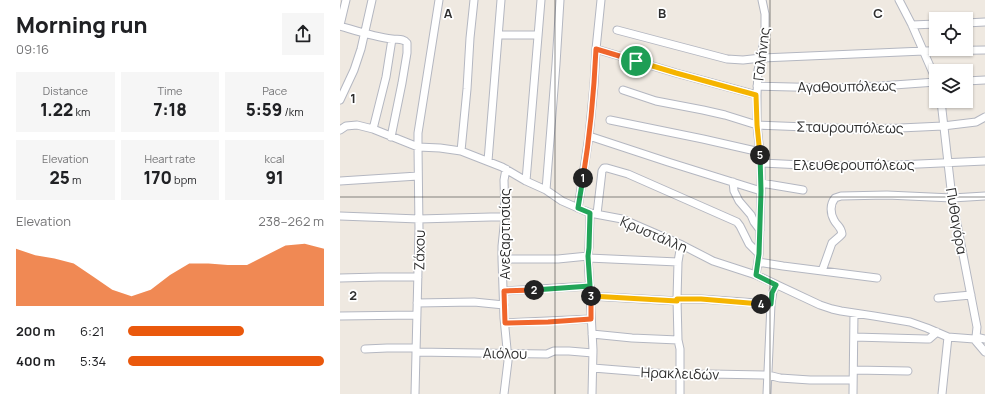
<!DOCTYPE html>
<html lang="en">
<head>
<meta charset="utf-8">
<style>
	body { margin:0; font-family:Manrope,sans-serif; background:#f6f6f6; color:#202124; height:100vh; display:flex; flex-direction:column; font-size:15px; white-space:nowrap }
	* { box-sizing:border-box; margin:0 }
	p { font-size:13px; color:#757577 }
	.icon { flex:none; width:22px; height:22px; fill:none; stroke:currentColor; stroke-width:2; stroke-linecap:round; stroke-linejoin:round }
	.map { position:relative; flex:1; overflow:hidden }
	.side { display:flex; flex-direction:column; background:#fff; width:340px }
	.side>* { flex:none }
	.controls { position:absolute; left:589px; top:12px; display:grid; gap:8px }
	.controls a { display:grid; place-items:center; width:44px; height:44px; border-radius:0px; background:#fff; box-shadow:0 1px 3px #0004; font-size:20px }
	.pin { position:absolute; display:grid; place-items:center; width:34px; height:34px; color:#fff; margin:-17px; border:2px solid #fff; border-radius:50%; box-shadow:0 1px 4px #0007 }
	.km { position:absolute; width:20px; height:20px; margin:-10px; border-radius:50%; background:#222; color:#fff; font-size:11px; line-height:20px; text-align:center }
	.round { display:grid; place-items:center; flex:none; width:42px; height:42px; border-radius:0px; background:#f6f6f6 }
	.overview { display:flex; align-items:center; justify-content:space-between; height:68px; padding:0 16px }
	h1 { font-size:22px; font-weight:800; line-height:30px }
	.stats { display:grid; grid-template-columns:repeat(3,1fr); gap:6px; height:68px; padding:4px 16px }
	.stats div { display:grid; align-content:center; border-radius:0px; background:#f6f6f6; text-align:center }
	.stats b { font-size:17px; font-weight:800 }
	.stats small { font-size:11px; font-weight:400 }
	.stats p { font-size:11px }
	.chart { height:112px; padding:8px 16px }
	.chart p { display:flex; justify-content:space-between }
	.chart svg { width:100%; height:72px; margin-top:4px; fill:#ea580c; opacity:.7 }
	ul { padding:0 16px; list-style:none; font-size:13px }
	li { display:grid; grid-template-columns:64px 48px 1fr; align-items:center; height:30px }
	li i { height:10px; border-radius:5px; background:#ea580c }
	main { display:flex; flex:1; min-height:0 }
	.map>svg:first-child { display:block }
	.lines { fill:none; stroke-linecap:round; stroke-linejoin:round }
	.minor-casing { stroke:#b4b7c1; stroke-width:9 }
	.minor { stroke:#fff; stroke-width:7 }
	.split-1-casing { stroke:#fff; stroke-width:8 }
	.split-2-casing { stroke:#fff; stroke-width:8 }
	.split-3-casing { stroke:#fff; stroke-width:8 }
	.split-4-casing { stroke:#fff; stroke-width:8 }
	.split-5-casing { stroke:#fff; stroke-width:8 }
	.split-6-casing { stroke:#fff; stroke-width:8 }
	.split-1 { stroke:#f0652b; stroke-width:5 }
	.split-2 { stroke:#22a559; stroke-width:5 }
	.split-3 { stroke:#f0652b; stroke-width:5 }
	.split-4 { stroke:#f5b400; stroke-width:5 }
	.split-5 { stroke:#22a559; stroke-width:5 }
	.split-6 { stroke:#f5b400; stroke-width:5 }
	.grid { fill:none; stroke:#2e2e2e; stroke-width:1; stroke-opacity:0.55 }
	.labels { text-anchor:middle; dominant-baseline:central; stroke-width:3.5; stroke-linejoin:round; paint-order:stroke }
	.street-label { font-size:14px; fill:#2e2e2e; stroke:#fff }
	.grid-label { font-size:13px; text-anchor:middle; font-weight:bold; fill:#2e2e2e; stroke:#fff; stroke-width:3.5; stroke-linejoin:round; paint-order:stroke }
</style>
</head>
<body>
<main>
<section class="side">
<div class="overview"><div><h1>Morning run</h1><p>09:16</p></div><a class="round"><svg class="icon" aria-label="share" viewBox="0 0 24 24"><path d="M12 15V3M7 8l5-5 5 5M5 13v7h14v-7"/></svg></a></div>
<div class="stats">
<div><p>Distance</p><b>1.22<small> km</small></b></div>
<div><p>Time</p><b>7:18</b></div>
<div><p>Pace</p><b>5:59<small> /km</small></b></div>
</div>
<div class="stats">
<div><p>Elevation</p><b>25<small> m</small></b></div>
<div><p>Heart rate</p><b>170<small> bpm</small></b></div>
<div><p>kcal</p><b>91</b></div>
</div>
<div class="chart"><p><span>Elevation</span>238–262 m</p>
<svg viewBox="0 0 160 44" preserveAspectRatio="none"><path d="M0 44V9L10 13L20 15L30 18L40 26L50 34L60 38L70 34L80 25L90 18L100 18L110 19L120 19L130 13L140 7L150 6L160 9V44z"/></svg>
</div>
<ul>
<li><b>200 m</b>6:21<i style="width:59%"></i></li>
<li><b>400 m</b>5:34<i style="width:100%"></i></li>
</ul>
</section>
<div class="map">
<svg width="645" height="394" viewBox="0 0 645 394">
	<rect width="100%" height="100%" fill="#efe9e1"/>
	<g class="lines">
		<g class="minor-casing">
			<path id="minor" d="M559,0L572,25L596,80
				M626,23L645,22
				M0,25L6,0
				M572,25L596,24
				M0,26C17,31 34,37 52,39C58,40 63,38 67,43V53L62,83L51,137
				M277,30L387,59L403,60L421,58L584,51L645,50
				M159,35H197
				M256,49L336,73L417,95
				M626,81L645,80
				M417,86L492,88L540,86L596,82
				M283,90L316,101L363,110L385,115L417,125L517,129L560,128L603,126L636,122L645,117
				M0,100L14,70L21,49L32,0
				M601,101L612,198L637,327L636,337L634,339
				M270,120L363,139L420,152
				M33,129L46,77L52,39
				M0,130L6,126L17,125L33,129L78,147L100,148L121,151L162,167L186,181L206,190L222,201L238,208L250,213L282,219L342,245L373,261L416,275L480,305L492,309L501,311L534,316L570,322L587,328L608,337L634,339
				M249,136L328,162L421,191
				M121,151L127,89L130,38L134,0
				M148,161L161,0
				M421,163L483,166L557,165L645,161
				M0,181L78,176
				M186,181L201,0
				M393,182L394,191L399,201L411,215L414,222L420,230
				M421,183L463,190
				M206,190L216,64L220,0
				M238,208L249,136L254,85L256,49L261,0
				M250,213L249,247L248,256L253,350L252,394
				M257,214L262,171L264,168H267L288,174L397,222L400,226L409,244L419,254
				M0,216L79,219L151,217H165
				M248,258L338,262
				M162,259H218L248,256
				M418,262L443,266L537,278
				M482,271L492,243L500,236L502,234C501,226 497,226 494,220C490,213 490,204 495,198L501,196L547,195L612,198L645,196
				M416,275L419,254L421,191V163L417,125V95L418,70L421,58L425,32V14L422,0
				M0,278L39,277H78
				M164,291L250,286
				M250,296L337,301
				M598,298L631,295
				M337,299H361L431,304
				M77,303L134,302L164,305
				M0,316L77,315
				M165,323L251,319
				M252,334L292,338L338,340
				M514,337L586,339H589L597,332
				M636,337L645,339
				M634,339L645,352
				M25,349L47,348H76
				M76,352L207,354L214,351H229L253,353
				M253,368L340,375L370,374L428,375L440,378L470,380H513
				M514,370L568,371
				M75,394L79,229L78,147V133L99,0
				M164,394L168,361L167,349L164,318L162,259V246L165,217L164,180L166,169
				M340,394V349L338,340L337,299L338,262L340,250L342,245
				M427,394L431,304L433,291L436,285
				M513,394L514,313
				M602,394L608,337"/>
		</g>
		<use href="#minor" class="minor"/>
	</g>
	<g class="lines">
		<g class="split-1-casing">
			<path id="split-1" d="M243,178C250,135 254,92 256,49L296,61"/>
		</g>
		<g class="split-2-casing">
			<path id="split-2" d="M194,290L250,286L248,256L249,248L250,213L238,208L243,178"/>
		</g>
		<g class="split-3-casing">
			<path id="split-3" d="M194,290L164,291L165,323L208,322L251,319V296"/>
		</g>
		<g class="split-4-casing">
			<path id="split-4" d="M251,296L337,301V299H361L421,304"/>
		</g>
		<g class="split-5-casing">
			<path id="split-5" d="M420,155L421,191L419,254L416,275L436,285L432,293L431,304H421"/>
		</g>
		<g class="split-6-casing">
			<path id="split-6" d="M296,61L336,73L416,95L417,125L420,155"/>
		</g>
		<use href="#split-1" class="split-1"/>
		<use href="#split-2" class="split-2"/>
		<use href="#split-3" class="split-3"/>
		<use href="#split-4" class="split-4"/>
		<use href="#split-5" class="split-5"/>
		<use href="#split-6" class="split-6"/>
	</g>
	<path class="grid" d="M215,0V394M430,0V394M0,197H645"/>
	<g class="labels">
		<g class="street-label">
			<text transform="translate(421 54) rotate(-83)">Γαλήνης</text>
			<text transform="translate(507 86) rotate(-1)">Αγαθουπόλεως</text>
			<text transform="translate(510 127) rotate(1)">Σταυρουπόλεως</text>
			<text x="514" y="164">Ελευθερουπόλεως</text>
			<text transform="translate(617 221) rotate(80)">Πυθαγόρα</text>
			<text transform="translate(164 234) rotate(-90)">Ανεξαρτησίας</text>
			<text transform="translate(314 234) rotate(23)">Κρυστάλλη</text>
			<text transform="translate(79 250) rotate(-89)">Ζάχου</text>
			<text transform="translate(165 353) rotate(1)">Αιόλου</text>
			<text transform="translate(340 373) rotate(2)">Ηρακλειδών</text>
		</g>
	</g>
	<g class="grid-label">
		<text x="108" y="18">A</text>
		<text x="322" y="18">B</text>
		<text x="538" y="18">C</text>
		<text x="13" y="103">1</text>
		<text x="13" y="300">2</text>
	</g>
</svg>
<div class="controls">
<a><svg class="icon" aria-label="locate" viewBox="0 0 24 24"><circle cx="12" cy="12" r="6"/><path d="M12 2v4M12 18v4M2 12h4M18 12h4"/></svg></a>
<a><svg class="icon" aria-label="layers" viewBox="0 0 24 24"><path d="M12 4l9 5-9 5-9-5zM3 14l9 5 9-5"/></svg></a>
</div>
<div class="pin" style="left:296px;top:61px;background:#1e9e55"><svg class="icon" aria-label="arrive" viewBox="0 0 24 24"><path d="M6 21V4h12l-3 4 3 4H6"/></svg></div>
<b class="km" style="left:243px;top:178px">1</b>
<b class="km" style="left:194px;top:290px">2</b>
<b class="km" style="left:251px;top:296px">3</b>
<b class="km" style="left:421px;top:304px">4</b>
<b class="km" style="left:420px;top:155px">5</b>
</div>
</main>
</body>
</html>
